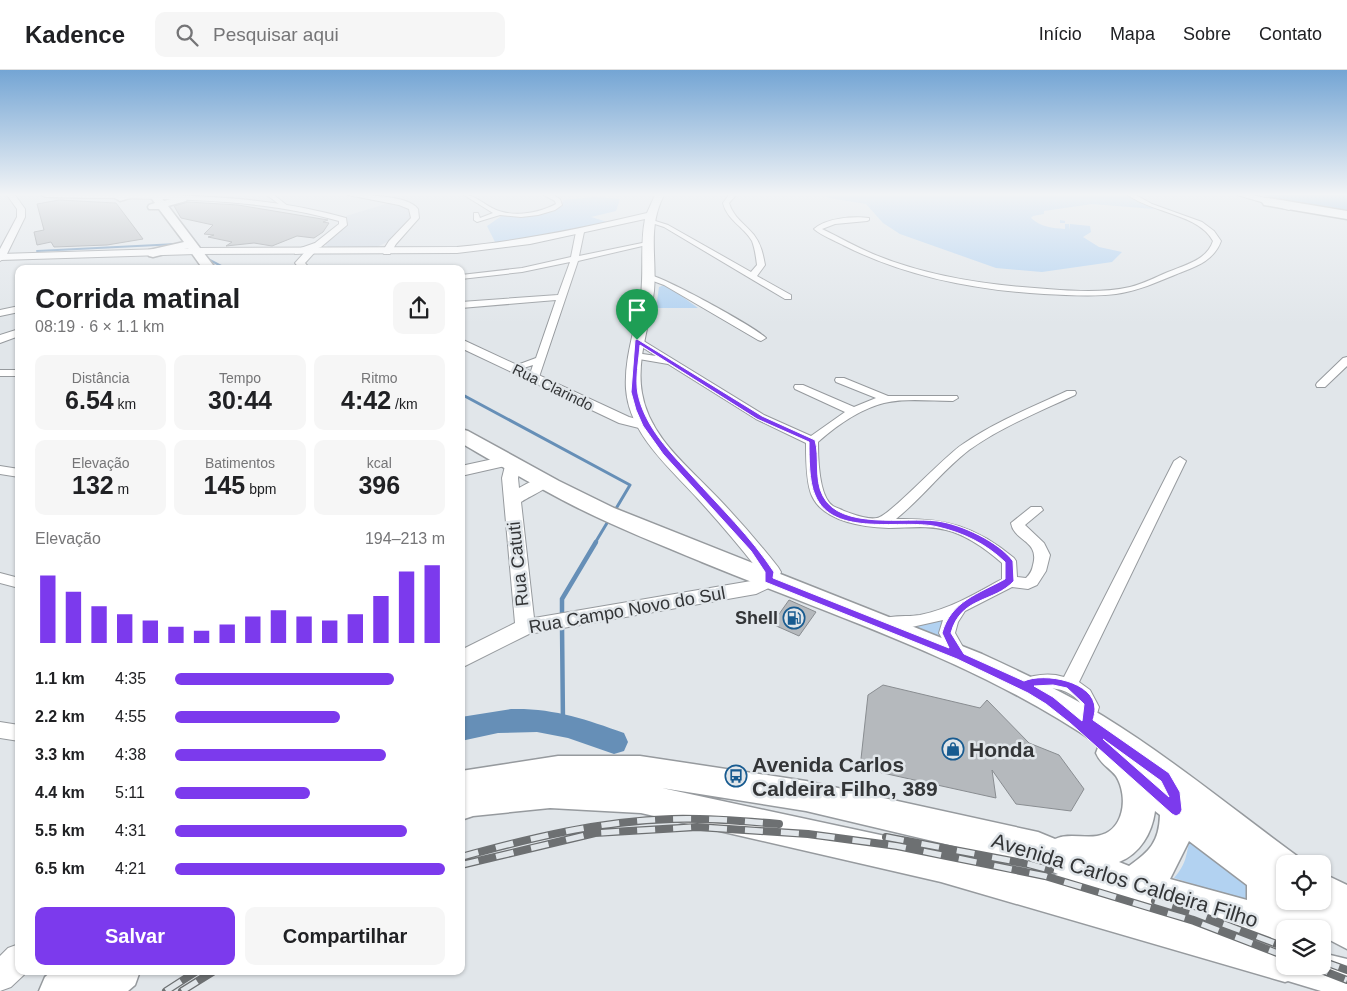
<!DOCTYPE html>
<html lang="pt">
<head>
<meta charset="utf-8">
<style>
	body { margin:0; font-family:Helvetica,sans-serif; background:#f6f6f6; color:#202124; height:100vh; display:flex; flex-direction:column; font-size:19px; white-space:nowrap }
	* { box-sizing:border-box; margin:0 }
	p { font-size:16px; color:#757577 }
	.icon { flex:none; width:28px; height:28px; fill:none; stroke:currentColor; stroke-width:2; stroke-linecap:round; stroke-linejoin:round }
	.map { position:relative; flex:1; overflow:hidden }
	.sheet { position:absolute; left:15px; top:195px; width:450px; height:710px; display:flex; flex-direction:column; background:#fff; border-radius:10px; box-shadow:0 1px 4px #0004 }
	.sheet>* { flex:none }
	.buttons { position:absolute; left:1276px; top:785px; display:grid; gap:10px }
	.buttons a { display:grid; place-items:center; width:55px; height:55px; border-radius:10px; background:#fff; box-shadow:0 1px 4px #0004; font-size:25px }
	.pin { position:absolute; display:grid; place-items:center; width:42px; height:42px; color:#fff; margin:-51px -21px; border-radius:50% 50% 50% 0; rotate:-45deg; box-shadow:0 0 5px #0007 }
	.pin .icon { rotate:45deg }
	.round { display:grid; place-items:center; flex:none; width:52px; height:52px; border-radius:10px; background:#f6f6f6 }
	.headline { display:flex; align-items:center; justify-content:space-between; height:85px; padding:0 20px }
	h1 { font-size:28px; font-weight:600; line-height:38px }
	.figures { display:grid; grid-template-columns:repeat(3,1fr); gap:8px; height:85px; padding:5px 20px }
	.figures div { display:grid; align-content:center; border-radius:10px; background:#f6f6f6; text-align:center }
	.figures b { font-size:25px; font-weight:600 }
	.figures small { font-size:14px; font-weight:400 }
	.figures p { font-size:14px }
	.chart { height:140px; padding:10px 20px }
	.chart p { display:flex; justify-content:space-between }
	.chart svg { width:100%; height:90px; margin-top:5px; stroke:#7c3aed; stroke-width:6 }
	.action { display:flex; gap:10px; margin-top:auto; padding:10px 20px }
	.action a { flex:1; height:58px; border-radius:10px; background:#7c3aed; color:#fff; font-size:20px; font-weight:600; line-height:58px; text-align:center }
	.action a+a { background:#f6f6f6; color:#202124 }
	ul { padding:0 20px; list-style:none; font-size:16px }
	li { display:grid; grid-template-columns:80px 60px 1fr; align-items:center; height:38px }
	li i { height:12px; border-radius:6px; background:#7c3aed }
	header { display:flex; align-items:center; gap:30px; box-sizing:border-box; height:70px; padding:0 25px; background:#fff; border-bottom:1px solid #e0e0e0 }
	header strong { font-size:24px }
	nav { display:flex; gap:28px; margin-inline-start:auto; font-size:18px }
	.search { width:350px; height:45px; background:#f6f6f6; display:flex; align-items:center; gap:12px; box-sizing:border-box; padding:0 18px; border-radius:10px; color:#757577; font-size:19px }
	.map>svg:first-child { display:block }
	.built { fill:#cfd8e2 }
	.green { fill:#b2d2f1 }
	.forest { fill:#8fbbe4 }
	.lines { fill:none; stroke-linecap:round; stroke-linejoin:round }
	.stream-far2 { stroke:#668fb7; stroke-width:2 }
	.stream-far1 { stroke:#668fb7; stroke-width:3 }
	.stream { stroke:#668fb7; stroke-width:4.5 }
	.river { fill:#668fb7; fill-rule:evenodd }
	.building { fill:#b5b9bd; stroke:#898d91 }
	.minor-casing { stroke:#969a9e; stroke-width:2 }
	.tertiary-casing { stroke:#969a9e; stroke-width:2 }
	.secondary-casing { stroke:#969a9e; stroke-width:2 }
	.primary-casing { stroke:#969a9e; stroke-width:3 }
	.motorway-casing { stroke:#969a9e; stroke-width:3 }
	.minor { fill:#fff; fill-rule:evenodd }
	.tertiary { fill:#fff; fill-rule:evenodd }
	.secondary { fill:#fff; fill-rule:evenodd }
	.primary { fill:#fff; fill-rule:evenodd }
	.motorway { fill:#fff; fill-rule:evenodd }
	.rail-casing { stroke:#6d7072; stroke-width:8 }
	.rail { stroke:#e1e6ea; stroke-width:5.5; stroke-dasharray:18; stroke-linecap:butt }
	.route { fill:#7c3aed; stroke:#fff; fill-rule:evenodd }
	.labels { text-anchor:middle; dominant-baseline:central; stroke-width:5; stroke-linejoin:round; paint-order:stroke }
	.far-street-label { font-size:15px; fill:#333537; stroke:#e1e6ea }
	.street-label { font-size:18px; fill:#333537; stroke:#e1e6ea }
	.poi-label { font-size:18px; font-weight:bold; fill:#333537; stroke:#e1e6ea; text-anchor:end }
	.near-poi-label { font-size:21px; font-weight:bold; fill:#333537; stroke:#e1e6ea; text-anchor:start }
	.near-street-label { font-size:21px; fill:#333537; stroke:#e1e6ea }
</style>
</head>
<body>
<header>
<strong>Kadence</strong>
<div class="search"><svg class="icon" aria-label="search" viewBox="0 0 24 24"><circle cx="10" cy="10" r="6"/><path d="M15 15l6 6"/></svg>Pesquisar aqui</div>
<nav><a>Início</a><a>Mapa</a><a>Sobre</a><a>Contato</a></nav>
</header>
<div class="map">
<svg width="1347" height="921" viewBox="0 0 1347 921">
	<rect width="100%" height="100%" fill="#e1e6ea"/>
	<path class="built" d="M389,133L408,136L413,145L389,171L371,180H331L324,173L348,152L346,146Z"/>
	<path class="green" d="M825,125H1126L1154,139L1092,134L1044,141V144L1033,146L1031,148C1041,157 1052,158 1065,159V153H1060V150L1065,151V154H1069L1070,160V154L1090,156L1091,162L1083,167L1099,177L1122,182L1112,192L1042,202L996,198L900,164L883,153L866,134L829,128Z
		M595,127L620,129L616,141L591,147L614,154L497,176L487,156L503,145H515L551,141L562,136L563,130Z
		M664,215L669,217L698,238H656L659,217Z
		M953,542L943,570L910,555Z
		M1190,767L1257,816L1253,833L1174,808C1187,793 1186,785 1190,767Z"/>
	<path class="forest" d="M1262,125H1347V140L1297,133Z"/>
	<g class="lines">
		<path class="stream-far2" d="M37,181L177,174
			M206,188L227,199"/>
		<path class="stream-far1" d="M461,324L630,415L614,442
			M595,473L610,448"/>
		<path class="stream" d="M562,548V529L596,472
			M562,555L563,654"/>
		<path class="river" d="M511,639C554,638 585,649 624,663L628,672L624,681L614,684L568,668L537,662L498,663L461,671V647Z"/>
	</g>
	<path class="building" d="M59,130L116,133L143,169L107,175L54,177L51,172L37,175L34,162L44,160L37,134Z
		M188,132L238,135L328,150L323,152L329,153L323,162L314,168L297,166L272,176L254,173L226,176L232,172L208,167L214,165L204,164L213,155L181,148L174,136Z
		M789,530L816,542L799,566L772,554Z
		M883,615L980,638L987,630L1029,673L1059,685L1084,719L1071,741L1016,734L992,700L996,728L860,698L868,625Z"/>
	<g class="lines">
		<g class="minor-casing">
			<path id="minor" d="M267,125H274L289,137L284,138Z
				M464,125C475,125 482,133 492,138C511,148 537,144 556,134L555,131L544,125H553L560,129L562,135L555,140L538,145L521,147L500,145L477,152L474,150V143H478L480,148L493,143Z
				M729,125H736L729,133C733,147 745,154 754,165C761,174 763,184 765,195L757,206L791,225V229H785L664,157L646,151L649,149L668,155L751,202L757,195C756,187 755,179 752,171C744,157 727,150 723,133Z
				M1128,125H1136L1152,134L1202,152L1214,161L1221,171C1214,191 1195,197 1177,204C1157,212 1138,221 1116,224C1093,227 1068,225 1044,224C975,220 906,207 843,175C834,170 822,166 814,159C826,148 853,146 869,148V150L867,151L835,154L822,159C839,167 856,177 873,184C928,207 988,215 1047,219C1074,221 1103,223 1130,217C1143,214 1156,207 1168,202C1185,195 1207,190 1213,171C1199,144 1152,143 1128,125Z
				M580,160L584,162L579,186L647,172L651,174L578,191L539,307L538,309H530L529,307L533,295L514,301L509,298L536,288L556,230L461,238V232L558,225L570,192L522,202L461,209V205L522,198L571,187L576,162Z
				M645,204C658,203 755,257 766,268L761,271L758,270L664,215L645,208Z
				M19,236V242L0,246V240Z
				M637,267L764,345L811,366L845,342L795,319L794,317L795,315H803L854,337L876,328L836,312L835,310L836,308H844L888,326H957L958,328L953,331C930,331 906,328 884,333C860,339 836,356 818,372C818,388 819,427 833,436C836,438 841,439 844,441C853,444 867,450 877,448C890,446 944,386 963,374C995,352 1032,337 1067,321H1075L1076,323L1075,325C1039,342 1001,357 969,380C942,401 922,428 896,449C945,448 976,456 1014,488L1016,491L1017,507L1026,508C1030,504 1032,501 1033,495C1040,470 1014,472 1011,453L1031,437H1041L1043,440L1025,455L1044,473L1050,485L1046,501L1037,515L1028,519L1012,517L965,541L958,552L955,563L968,586L966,591L960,592L954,591L939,563L943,550L903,559L881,557L879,553L881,549C894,545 907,547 920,545C950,539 977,523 1002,509V493C986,479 967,465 946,460C927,455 908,458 889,458C863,457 824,452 812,426C806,413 806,387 806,373L756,349L668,294L633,288L631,286L636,283L656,286L634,272L632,270Z
				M1347,287V296L1325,317H1317L1316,315L1317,313L1343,288Z
				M0,300H19V306H0Z
				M1180,387L1186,391L1079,612L1090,620L1099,637L1093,657L1087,660L1081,657L1078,652L1081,634C1071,620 1053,616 1037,619C1030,620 1026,623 1018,621L1015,616L1018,611C1033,605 1048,602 1064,607L1174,391Z
				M0,396L19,399V407L0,404Z
				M0,503L19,508V518L0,513Z
				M0,652L19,655V671L0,668Z"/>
		</g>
		<g class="tertiary-casing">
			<path id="tertiary" d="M7,125H15L25,139V147L5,188L0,191V179L17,147V139Z
				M41,125C143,125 248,120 346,148L347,155L321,177L313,180L315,182L305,193L310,199H300L295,193L304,183L295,184V180L315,173L339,154V151C246,124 141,130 45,127Z
				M348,125C365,125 408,125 418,139L419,148L396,174L390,184H384L382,182L389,171L411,148L409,139L399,135Z
				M19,259V266L0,273V265Z
				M461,269L629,347L652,353L654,356L652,359L647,360L619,353L461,278Z
				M507,386L519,391L521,394L518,408L519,418C529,412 541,406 553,409L555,412C553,415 527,428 521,432L534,548L751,511L768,503L775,505L777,510L775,515L756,524L529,564L461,598V580L515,553L502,408L505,396L461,406V396Z
				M19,874V901H28L11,917L0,921V886L8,878Z"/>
		</g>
		<g class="secondary-casing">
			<path id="secondary" d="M655,125H664C647,157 657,188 654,221C650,255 636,289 642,323C649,367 689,397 718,428C739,450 759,473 778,497L781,502L776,515L768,518L760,515L757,510L759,503L755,496C737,473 718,451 698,429C670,398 629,364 626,319C624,287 636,257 641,225C644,200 640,174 645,149L530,174L457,183L196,184L0,190V184L196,178L457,177C521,171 584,158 647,143Z
				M1237,125H1253L1292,135L1294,137L1289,140Z"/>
		</g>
		<g class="primary-casing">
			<path id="primary" d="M139,125L120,131L115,128L119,125Z
				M149,125H159L164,131L182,126L186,127L187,129L186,131L168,136L216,199H203L188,178L153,187L149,186L147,183L149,180L184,172L159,139H149L148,137L149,135L155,133Z
				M461,359L468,361L559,411L614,438L982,584C1023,603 1064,622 1103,646C1171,688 1233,739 1297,786L1301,794H1285V831H1322V803L1347,815V879L1322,866V859H1311L1302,853L1304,859H1285V896H1322V883L1347,889V921H1321L1288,911L1285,912L941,812L641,743L550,738L473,746L461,750V701L558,686H640L806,711L1038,762L1055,769C1068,763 1083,768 1097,766C1124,762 1129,727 1116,706C1109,697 1101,695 1096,683L1099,675C979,592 836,547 702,492C661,475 620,459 580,439C540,419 501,396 461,373ZM662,718L806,741L1038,796L1058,804L1047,807L941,778ZM1155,741L1160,745C1159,772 1150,781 1129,796L1119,792C1140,784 1152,763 1155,741ZM1189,771L1247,815V830L1170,809Z
				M52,901H140L135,915L128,921H39L45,907Z"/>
		</g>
		<g class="motorway-casing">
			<path id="motorway" d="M1268,128L1347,141V149L1264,135L1262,132L1264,129Z"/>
		</g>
		<use href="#minor" class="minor"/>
		<use href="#tertiary" class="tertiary"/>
		<use href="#secondary" class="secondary"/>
		<use href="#primary" class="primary"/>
		<use href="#motorway" class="motorway"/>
		<g class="rail-casing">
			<path id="rail" d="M886,767L1028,794L1050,800
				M461,787C530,768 600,751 672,749C708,748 743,751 779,754
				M461,795L595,763L697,757L808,764L897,776L1045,806L1194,851L1285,886
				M1155,831L1194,843L1285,877
				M1322,891L1347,900
				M1311,896L1347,910
				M166,921L197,901
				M182,921L214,901"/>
		</g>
		<use href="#rail" class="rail"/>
	</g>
	<linearGradient id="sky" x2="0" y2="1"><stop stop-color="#74a5d4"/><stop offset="0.49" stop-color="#f2f4f6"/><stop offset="1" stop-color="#f2f4f6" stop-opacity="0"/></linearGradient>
	<rect width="1347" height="254" fill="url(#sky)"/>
	<path class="route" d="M637,269L762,346L815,370C820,387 814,409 823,426C840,460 906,447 937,451C961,454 999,472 1013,491L1014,511C994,533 961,526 951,563L964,584L1024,611C1044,602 1095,611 1095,639C1095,642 1094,647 1093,650L1169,703L1180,722L1182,740L1180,744L1176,746L1172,744L1070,653L1046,634L1028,623L957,589L765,512V502L751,481L663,384L643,356L636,340L631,322L635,270ZM640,275L757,349L809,372C809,387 809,412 815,425C833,469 903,448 938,457C964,463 986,474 1005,492V509C978,524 951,531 942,563L949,578L773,508L774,502C751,467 720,437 692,406C670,382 645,357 638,324C635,309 639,290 640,275ZM1053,615L1067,618L1084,634L1082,651L1053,627L1034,616ZM1103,669L1161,711L1169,727Z"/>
	<defs>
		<g id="fuel-ring" transform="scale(1.125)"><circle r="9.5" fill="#e1e6ea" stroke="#185b90" stroke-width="1.5"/><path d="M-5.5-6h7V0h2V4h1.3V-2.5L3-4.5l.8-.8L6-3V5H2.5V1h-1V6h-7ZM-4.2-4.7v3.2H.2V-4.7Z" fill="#185b90"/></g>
		<g id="shop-ring" transform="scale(1.125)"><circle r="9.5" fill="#e1e6ea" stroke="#185b90" stroke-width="1.5"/><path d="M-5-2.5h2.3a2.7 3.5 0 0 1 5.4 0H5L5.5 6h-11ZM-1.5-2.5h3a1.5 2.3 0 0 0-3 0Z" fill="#185b90"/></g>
		<g id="bus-ring" transform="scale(1.125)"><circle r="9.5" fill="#e1e6ea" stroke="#185b90" stroke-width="1.5"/><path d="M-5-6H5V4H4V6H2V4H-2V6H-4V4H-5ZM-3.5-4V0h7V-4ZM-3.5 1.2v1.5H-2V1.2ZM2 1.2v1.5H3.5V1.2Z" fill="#185b90"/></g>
	</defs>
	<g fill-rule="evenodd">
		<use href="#fuel-ring" x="794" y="548"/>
		<use href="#shop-ring" x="953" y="679"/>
		<use href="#bus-ring" x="736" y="706"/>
	</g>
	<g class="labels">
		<g class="far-street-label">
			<text transform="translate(553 317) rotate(26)">Rua Clarindo</text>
		</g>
		<g class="street-label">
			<text transform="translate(518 494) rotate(-96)">Rua Catuti</text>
			<text transform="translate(627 540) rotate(-10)">Rua Campo Novo do Sul</text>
		</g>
		<g class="poi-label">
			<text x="778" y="548">Shell</text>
		</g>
		<g class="near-poi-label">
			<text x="969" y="679">Honda</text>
			<text x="752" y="694">Avenida Carlos<tspan x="752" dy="24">Caldeira Filho, 389</tspan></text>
		</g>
		<g class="near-street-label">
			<text transform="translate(1125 810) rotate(17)">Avenida Carlos Caldeira Filho</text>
		</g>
	</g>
</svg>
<div class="buttons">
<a><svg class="icon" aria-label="locate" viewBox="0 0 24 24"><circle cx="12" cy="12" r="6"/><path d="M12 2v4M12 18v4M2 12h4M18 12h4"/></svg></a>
<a><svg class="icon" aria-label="layers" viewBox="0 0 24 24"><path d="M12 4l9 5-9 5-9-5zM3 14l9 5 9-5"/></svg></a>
</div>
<div class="pin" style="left:637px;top:270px;background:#1e9e55"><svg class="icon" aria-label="arrive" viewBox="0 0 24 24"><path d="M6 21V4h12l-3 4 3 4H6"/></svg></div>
<section class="sheet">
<div class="headline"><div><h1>Corrida matinal</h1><p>08:19 · 6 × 1.1 km</p></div><a class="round"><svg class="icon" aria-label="share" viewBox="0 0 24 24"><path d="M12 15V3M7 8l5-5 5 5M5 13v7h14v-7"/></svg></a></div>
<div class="figures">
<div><p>Distância</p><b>6.54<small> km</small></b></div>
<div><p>Tempo</p><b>30:44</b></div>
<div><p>Ritmo</p><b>4:42<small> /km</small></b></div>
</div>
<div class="figures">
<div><p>Elevação</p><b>132<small> m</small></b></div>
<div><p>Batimentos</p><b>145<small> bpm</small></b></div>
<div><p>kcal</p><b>396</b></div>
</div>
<div class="chart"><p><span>Elevação</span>194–213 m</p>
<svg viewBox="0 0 160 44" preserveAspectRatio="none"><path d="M5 44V11M15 44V19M25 44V26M35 44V30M45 44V33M55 44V36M65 44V38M75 44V35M85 44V31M95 44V28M105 44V31M115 44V33M125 44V30M135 44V21M145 44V9M155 44V6"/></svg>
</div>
<ul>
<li><b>1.1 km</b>4:35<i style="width:81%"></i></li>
<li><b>2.2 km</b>4:55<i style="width:61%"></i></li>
<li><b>3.3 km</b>4:38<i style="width:78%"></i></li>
<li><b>4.4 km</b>5:11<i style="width:50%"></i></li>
<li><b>5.5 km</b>4:31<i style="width:86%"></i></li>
<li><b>6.5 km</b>4:21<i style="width:100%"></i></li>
</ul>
<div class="action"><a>Salvar</a><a>Compartilhar</a></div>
</section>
</div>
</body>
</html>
